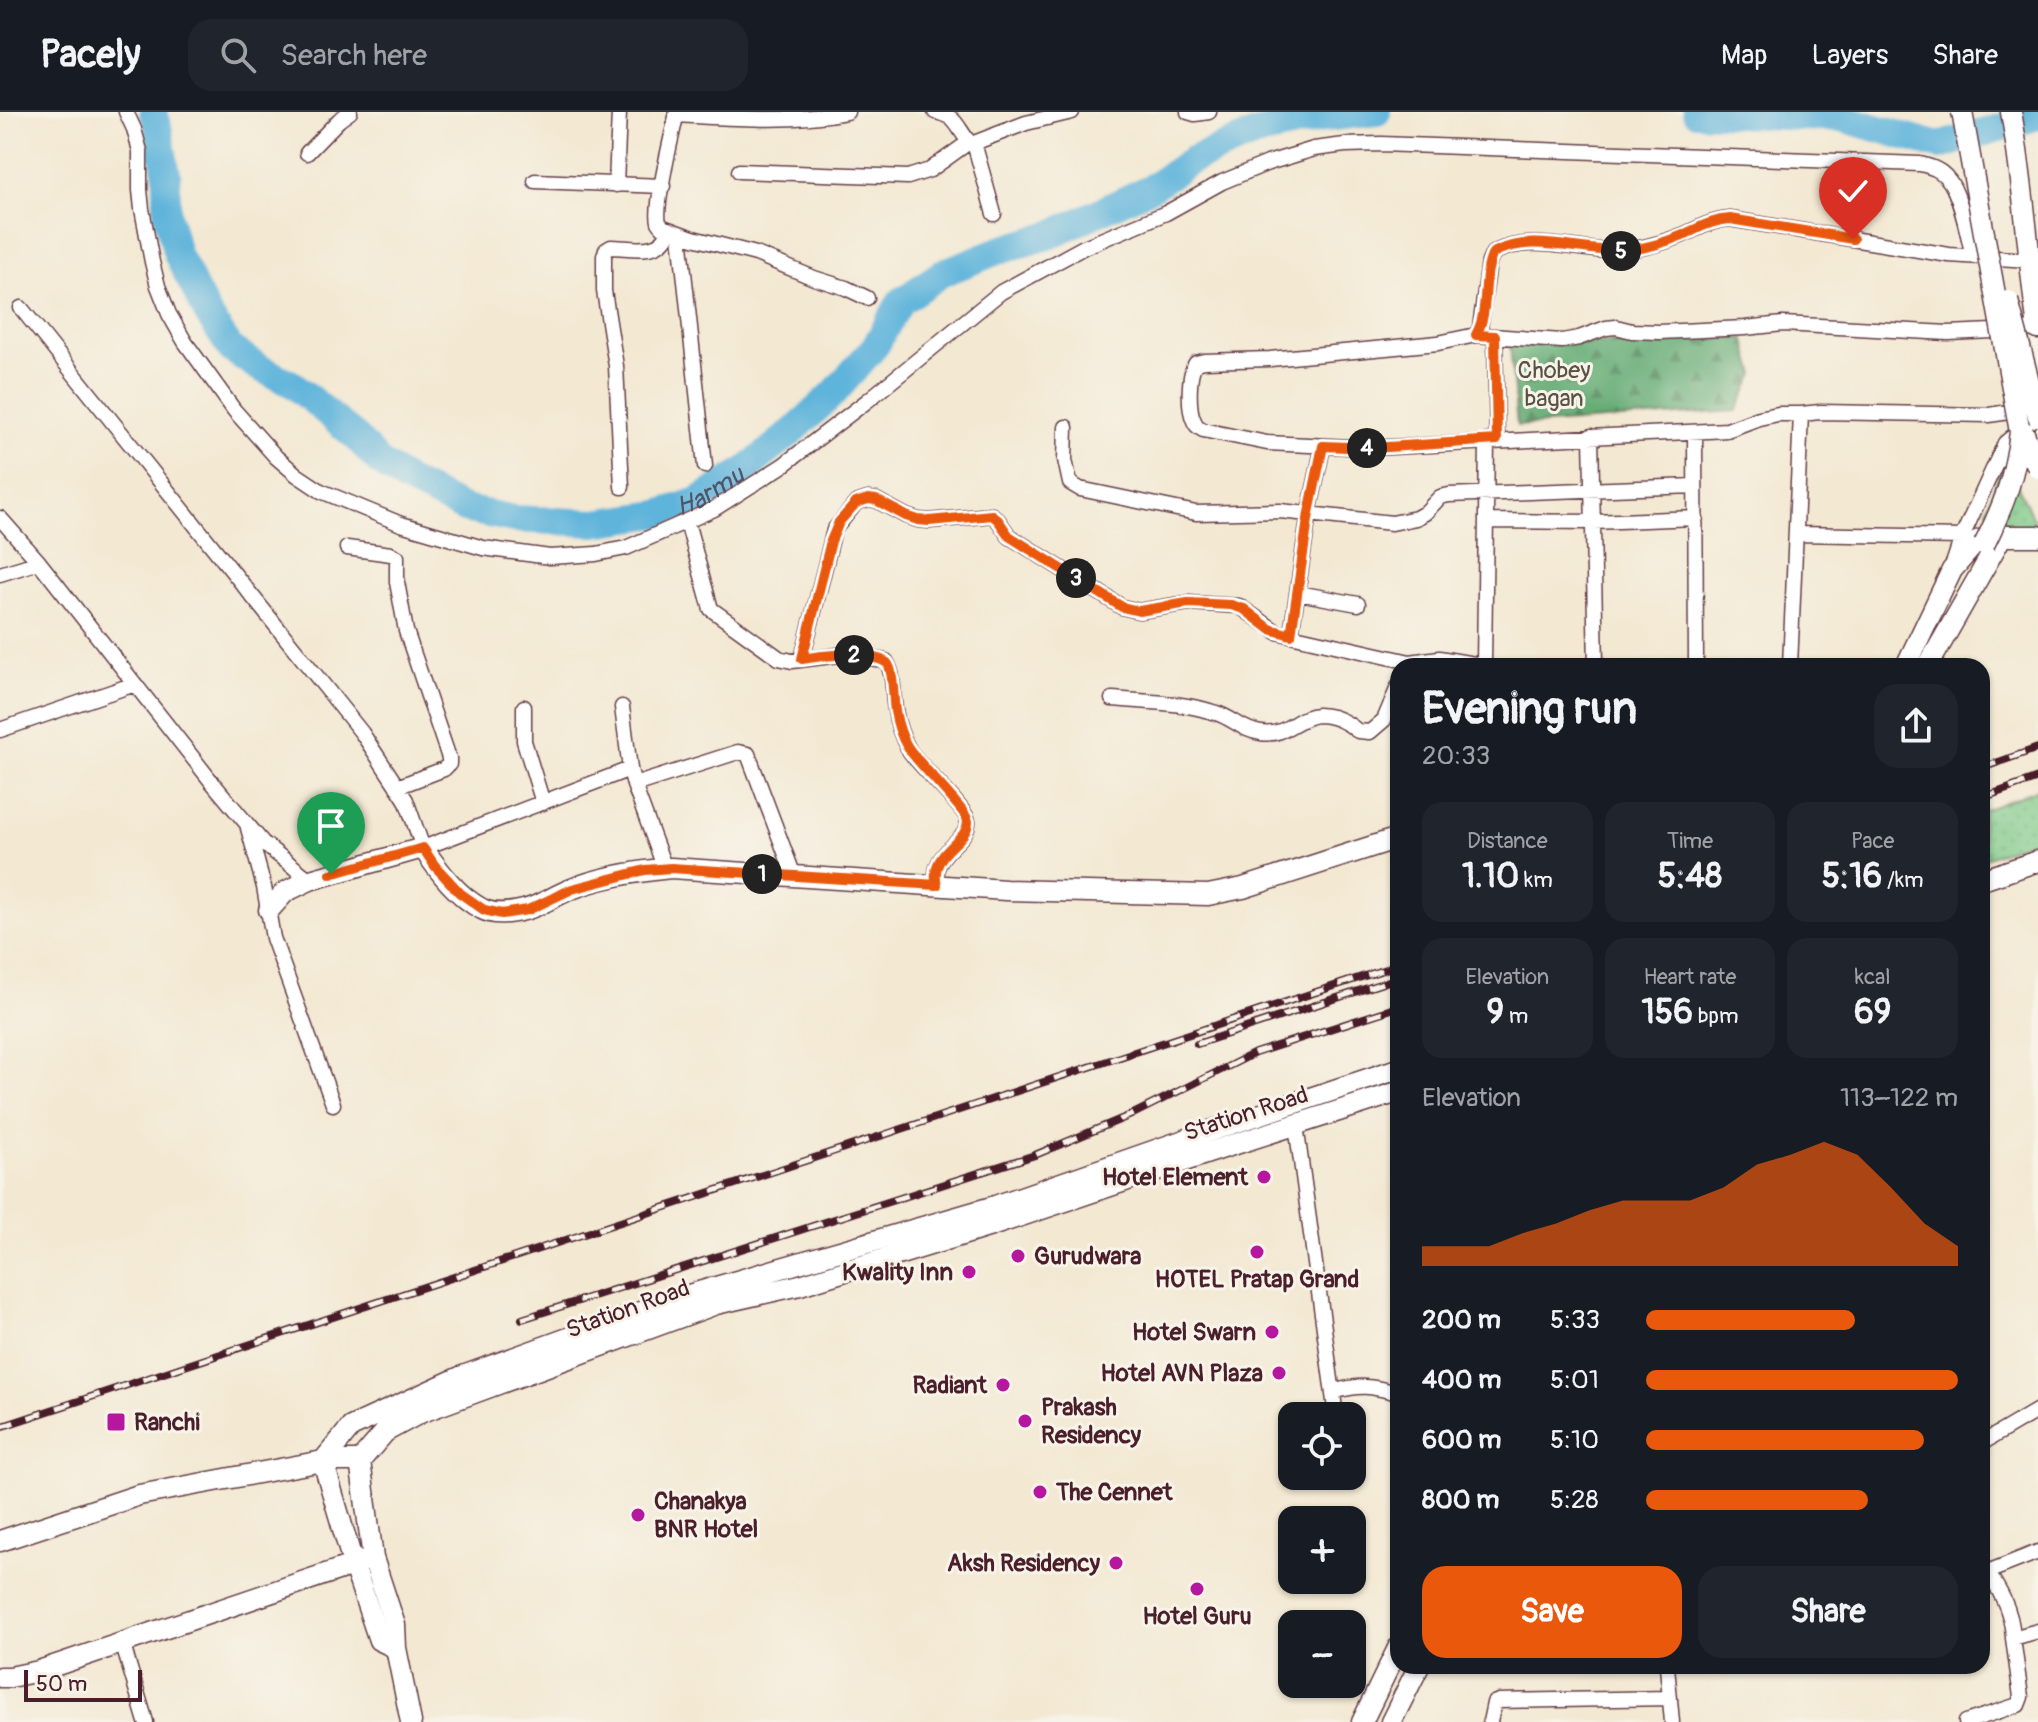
<!DOCTYPE html>
<html lang="en">
<head>
<meta charset="utf-8">
<style>
	body { margin:0; font-family:Pangolin,sans-serif; background:#20242c; color:#f1f3f6; height:100vh; display:flex; flex-direction:column; font-size:30px; white-space:nowrap }
	* { box-sizing:border-box; margin:0 }
	p { font-size:26px; color:#9ea1a6 }
	.icon { flex:none; width:44px; height:44px; fill:none; stroke:currentColor; stroke-width:2; stroke-linecap:round; stroke-linejoin:round }
	.map { position:relative; flex:1; overflow:hidden }
	.panel { position:absolute; left:1390px; top:546px; width:600px; height:1016px; display:flex; flex-direction:column; background:#171b24; border-radius:24px; box-shadow:0 2px 6px #0004 }
	.panel>* { flex:none }
	.buttons { position:absolute; left:1278px; top:1290px; display:grid; gap:16px }
	.buttons a { display:grid; place-items:center; width:88px; height:88px; border-radius:16px; background:#171b24; box-shadow:0 2px 6px #0004; font-size:40px }
	.scale { position:absolute; left:24px; bottom:20px; width:118px; box-sizing:border-box; padding-left:8px; border:4px solid #4a1f2b; border-top:0; font-size:22px; line-height:28px; white-space:nowrap; color:#4a1f2b; -webkit-text-stroke:6px #f7f3e8; paint-order:stroke }
	.pin { position:absolute; display:grid; place-items:center; width:68px; height:68px; color:#fff; margin:-82px -34px; border-radius:50% 50% 50% 0; rotate:-45deg; box-shadow:0 0 8px #0007 }
	.pin .icon { rotate:45deg }
	.km { position:absolute; width:40px; height:40px; margin:-20px; border-radius:50%; background:#222; color:#fff; font-size:22px; line-height:40px; text-align:center }
	.round { display:grid; place-items:center; flex:none; width:84px; height:84px; border-radius:24px; background:#20242c }
	.head { display:flex; align-items:center; justify-content:space-between; height:136px; padding:0 32px }
	h1 { font-size:44px; font-weight:700; line-height:60px }
	.metrics { display:grid; grid-template-columns:repeat(3,1fr); gap:12px; height:136px; padding:8px 32px }
	.metrics div { display:grid; align-content:center; border-radius:20px; background:#20242c; text-align:center }
	.metrics b { font-size:34px; font-weight:700 }
	.metrics small { font-size:22px; font-weight:400 }
	.metrics p { font-size:22px }
	.chart { height:224px; padding:16px 32px }
	.chart p { display:flex; justify-content:space-between }
	.chart svg { width:100%; height:144px; margin-top:8px; fill:#ea580c; opacity:.7 }
	.primary-button { display:flex; gap:16px; margin-top:auto; padding:16px 32px }
	.primary-button a { flex:1; height:92px; border-radius:24px; background:#ea580c; color:#fff; font-size:32px; font-weight:700; line-height:92px; text-align:center }
	.primary-button a+a { background:#20242c; color:#f1f3f6 }
	ul { padding:0 32px; list-style:none; font-size:26px }
	li { display:grid; grid-template-columns:128px 96px 1fr; align-items:center; height:60px }
	li i { height:20px; border-radius:10px; background:#ea580c }
	header { display:flex; align-items:center; gap:48px; box-sizing:border-box; height:112px; padding:0 40px; background:#171b24; border-bottom:2px solid #363941 }
	header strong { font-size:38px }
	nav { display:flex; gap:44px; margin-inline-start:auto; font-size:28px }
	.search { width:560px; height:72px; background:#20242c; display:flex; align-items:center; gap:20px; box-sizing:border-box; padding:0 28px; border-radius:24px; color:#9ea1a6; font-size:30px }
	.map>svg:first-child { display:block }
	.grass { fill:url(#grass-dots); stroke:#637459; stroke-width:2 }
	.forest { fill:url(#forest-firs); stroke:#586650; stroke-width:2 }
	.lines { fill:none; stroke-linecap:round; stroke-linejoin:round }
	.river { stroke:#5fb4db; stroke-width:28 }
	.street-casing { stroke:#633d44; stroke-width:17 }
	.secondary-casing { stroke:#633d44; stroke-width:23 }
	.street { stroke:#fff; stroke-width:14 }
	.secondary { stroke:#fff; stroke-width:20 }
	.rail-casing { stroke:#4a1f2b; stroke-width:8 }
	.rail { stroke:#f7f3e8; stroke-width:5; stroke-dasharray:15; stroke-linecap:butt }
	.secondary-bridge-casing { stroke:#633d44; stroke-width:23; stroke-linecap:butt }
	.secondary-bridge { stroke:#fff; stroke-width:20 }
	.route-casing { stroke:#fff; stroke-width:16 }
	.route { stroke:#ea580c; stroke-width:10 }
	.poi-dot { fill:#b5179e; stroke:#f7f3e8; stroke-width:3 }
	.labels { text-anchor:middle; dominant-baseline:central; stroke-width:6; stroke-linejoin:round; paint-order:stroke }
	.park-label { font-size:24px; fill:#595247; stroke:#f7f3e8 }
	.street-label { font-size:24px; fill:#4a1f2b; stroke:#f7f3e8 }
	.poi-label { font-size:24px; font-weight:bold; fill:#4a1f2b; stroke:#f7f3e8; text-anchor:end }
	.water-label { font-size:26px; font-style:italic; fill:#515369; stroke:#f7f3e8 }
</style>
</head>
<body>
<header>
<strong>Pacely</strong>
<div class="search"><svg class="icon" aria-label="search" viewBox="0 0 24 24"><circle cx="10" cy="10" r="6"/><path d="M15 15l6 6"/></svg>Search here</div>
<nav><a>Map</a><a>Layers</a><a>Share</a></nav>
</header>
<div class="map">
<svg width="2038" height="1610" viewBox="0 0 2038 1610">
	<defs>
		<pattern id="grass-dots" width="8" height="8" patternUnits="userSpaceOnUse" patternTransform="scale(2)"><rect width="8" height="8" fill="#7cc887"/><path d="M2 2h.1M6 6h.1" fill="none" stroke="#6dab75" stroke-width="1.8" stroke-linecap="round"/></pattern>
		<pattern id="forest-firs" width="22" height="20" patternUnits="userSpaceOnUse" patternTransform="scale(2)"><rect width="22" height="20" fill="#65ac74"/><path d="M5 1l3.5 6h-7zM16 11l3.5 6h-7z" fill="#558b5f"/></pattern>
	</defs>
	<rect width="100%" height="100%" fill="#f7f3e8"/>
	<filter id="ink" filterUnits="userSpaceOnUse"><feTurbulence type="fractalNoise" baseFrequency=".0125" numOctaves="2"/><feDisplacementMap in="SourceGraphic" scale="16" xChannelSelector="R" yChannelSelector="G"/><feConvolveMatrix kernelMatrix="1 2 1 2 8 2 1 2 1" color-interpolation-filters="sRGB"/></filter>
	<filter id="wash" filterUnits="userSpaceOnUse"><feTurbulence type="fractalNoise" baseFrequency=".006" numOctaves="4" result="noise"/><feDisplacementMap in="SourceGraphic" scale="32" xChannelSelector="R" yChannelSelector="G"/><feGaussianBlur stdDeviation="1.8" result="paint"/><feColorMatrix in="noise" values="0 0 0 0 0 0 0 0 0 0 0 0 0 0 0 0 0 1.4 0 .05"/><feComposite in="paint" operator="in"/></filter>
	<g filter="url(#wash)">
		<rect width="100%" height="100%" fill="#f3e8d2"/>
		<path class="grass" d="M2004,344L2036,413H2012L1992,409L1987,398Z
			M2038,677V727L1982,747V699Z"/>
		<path class="forest" d="M1744,226L1755,262L1737,299L1517,314L1510,233Z"/>
		<g class="lines">
			<g class="river">
				<path id="s1" d="M153,0L157,10L167,63V101L177,142L207,201L231,237L258,255L294,273L357,326L379,350L404,367L464,397L514,407L595,411L658,402L698,389L746,358L793,319L834,281L876,233L900,190L942,161L1000,138L1048,124L1152,75L1192,48L1255,22L1324,6L1377,0"/>
				<path d="M1696,0L1845,7L1939,34L2038,4"/>
			</g>
		</g>
	</g>
	<g filter="url(#ink)">
		<g class="lines">
			<g class="street-casing">
				<path id="street" d="M126,0L134,17L140,39V78L142,97L152,150L158,174L169,202L185,230L234,298L276,345L297,363L321,379L401,412L483,436L550,445L596,442L626,436L714,397L782,354L867,289L1001,180L1084,135L1166,101L1222,70L1268,51L1314,37L1345,33L1381,32L1920,52C1930,54 1940,57 1947,66C1960,79 1968,125 1973,144
					M677,0C673,20 654,94 659,110C660,112 662,114 663,115L693,126L756,142L814,166L846,176L867,186
					M935,0C957,4 956,14 969,30L974,31L1026,11L1072,0
					M1188,0L1195,2L1209,0
					M676,3C733,6 791,11 847,0
					M974,31L994,102
					M307,41L339,8L350,0
					M739,59L908,65L930,58L969,30
					M535,69L663,74
					M616,73L619,0
					M680,123L705,354
					M21,196L362,621L406,688L423,736L630,657
					M1476,223L1562,229L1579,226L1606,216L1616,215L1632,219L1659,220L1745,216L1783,212L1948,221L2038,217
					M1495,224L1497,328
					M1801,302H1778L1759,306L1727,318L1372,336L1267,331L1203,318C1197,314 1197,315 1194,309C1188,297 1188,261 1196,251L1204,249L1270,247L1438,231L1476,223L1480,216L1489,150L1493,141C1537,118 1588,146 1635,137C1651,134 1668,129 1683,123C1699,116 1712,108 1730,107L1949,143L2029,148L2038,146
					M1066,315L1065,348L1070,371L1080,377L1196,401L1280,399L1392,411L1416,406L1425,401L1440,385L1449,383L1695,374
					M1695,321L1696,554
					M1591,324L1596,554
					M622,375L616,254L604,179V144L606,138L611,135C632,135 660,144 669,119
					M0,406L39,450L211,669L263,731L310,768
					M1486,409L1593,410L1696,406
					M687,410L711,497L779,546L792,549L847,542L886,549C895,563 892,582 895,597C897,612 902,626 909,638C919,654 967,697 968,709C969,731 929,739 937,773
					M1796,422L1962,425
					M347,436L391,442L397,445V470L406,519L449,646V652L444,657L397,675
					M1953,452L1962,425L2005,331L2038,303
					M0,462L39,450
					M1298,481L1358,492
					M1291,523L1309,401L1323,334
					M802,547L834,418L856,391L868,387L876,388L906,404L918,408L929,409L992,403L998,408L1009,424L1122,495L1139,499L1188,491L1239,494L1277,520L1410,550
					M1484,553L1487,329
					M1407,554L1410,550L1439,546L1486,554
					M1790,554L1801,302L1820,300L1989,303L2022,298
					M1112,587C1147,590 1183,590 1216,601C1233,606 1243,619 1261,621C1286,625 1297,604 1318,603C1328,603 1340,607 1348,612C1352,614 1354,617 1358,619C1359,619 1369,620 1370,620L1384,608L1398,575
					M524,595V629L543,691
					M622,595L630,657L634,673L738,640L748,642L794,764
					M0,618L135,572
					M634,673L665,757
					M248,716L264,775L273,826L333,992
					M1296,1013L1336,1304
					M1333,1280C1360,1272 1371,1274 1398,1281
					M1982,1331L2038,1298
					M1982,1452C1998,1475 2012,1497 2013,1526L2038,1519
					M1982,1466L1995,1457L2038,1440
					M122,1530L146,1610
					M1667,1554L1672,1610
					M1490,1610L1494,1591L1499,1589L1670,1586
					M1966,1610L2018,1593L2021,1585L2013,1526"/>
			</g>
			<g class="secondary-casing">
				<path id="secondary" d="M2011,0C2024,72 2028,145 2038,217
					M1906,554L1952,458L1977,429L1991,424H2038
					M1928,554L1998,431
					M1982,768L2038,749
					M269,798L285,780L310,768L423,736C438,758 458,785 482,797C495,804 511,801 524,798C540,794 554,784 569,778C597,766 640,759 671,756L1006,778L1208,783L1243,776L1398,726
					M0,1429L139,1383L323,1349H360
					M373,1446L395,1513L396,1536L411,1610
					M396,1536L379,1528L353,1451L323,1349L351,1315L460,1265L685,1184L995,1094L1216,1017L1398,957
					M0,1565H10L39,1559L373,1446L360,1349L385,1320L422,1300L716,1192L800,1173L988,1115L1223,1036L1398,980
					M1362,1610L1398,1536
					M1391,1610L1419,1554"/>
			</g>
			<use href="#street" class="street"/>
			<use href="#secondary" class="secondary"/>
			<g class="rail-casing">
				<path id="rail" d="M1982,656L2038,636
					M1982,686L2038,666
					M1197,932L1398,866
					M522,1207L1035,1043L1131,1003L1255,941L1398,895
					M0,1315L1398,853"/>
			</g>
			<use href="#rail" class="rail"/>
			<g class="secondary-bridge-casing">
				<path id="secondary-bridge" d="M1962,0L2020,320C2015,364 2004,393 1984,433
					M2008,189L2038,304
					M2023,319L2038,356"/>
			</g>
			<use href="#secondary-bridge" class="secondary-bridge"/>
		</g>
	</g>
	<g class="lines" filter="url(#ink)">
		<g class="route-casing">
			<path id="route" d="M331,762L423,736L435,754L460,781L484,798L502,802L528,798L572,777L645,758L671,756L937,773C928,740 968,731 968,710C968,699 916,650 907,634C901,624 897,610 895,599C893,588 894,558 887,551C882,547 875,546 869,545C846,541 826,543 802,547L831,429L839,410L856,391L868,387L876,388L906,404L918,408L929,409L992,403L998,408L1009,424L1122,495L1139,499L1188,491L1231,493L1244,497L1270,517L1291,523L1309,401L1323,334L1372,336L1497,328L1495,224L1476,223C1490,198 1481,167 1493,141C1535,119 1584,143 1629,138C1647,136 1666,130 1683,123C1699,116 1712,108 1730,107L1853,127"/>
		</g>
		<use href="#route" class="route"/>
	</g>
	<g class="poi-dot">
		<circle cx="1264" cy="1065" r="8"/>
		<circle cx="1257" cy="1140" r="8"/>
		<circle cx="1018" cy="1144" r="8"/>
		<circle cx="969" cy="1160" r="8"/>
		<circle cx="1272" cy="1220" r="8"/>
		<circle cx="1279" cy="1261" r="8"/>
		<circle cx="1003" cy="1273" r="8"/>
		<circle cx="1025" cy="1309" r="8"/>
		<rect x="106" y="1300" width="20" height="20" rx="4"/>
		<circle cx="1040" cy="1380" r="8"/>
		<circle cx="638" cy="1403" r="8"/>
		<circle cx="1116" cy="1451" r="8"/>
		<circle cx="1197" cy="1477" r="8"/>
	</g>
	<g class="labels">
		<g class="park-label">
			<text x="1554" y="258">Chobey<tspan x="1554" dy="28">bagan</tspan></text>
		</g>
		<g class="street-label">
			<text transform="translate(1246 1002) rotate(-18)">Station Road</text>
			<text transform="translate(628 1197) rotate(-20)">Station Road</text>
		</g>
		<g class="poi-label">
			<text x="1248" y="1065">Hotel Element</text>
			<text x="1034" y="1144" text-anchor="start">Gurudwara</text>
			<text x="953" y="1160">Kwality Inn</text>
			<text x="1257" y="1167" text-anchor="middle">HOTEL Pratap Grand</text>
			<text x="1256" y="1220">Hotel Swarn</text>
			<text x="1263" y="1261">Hotel AVN Plaza</text>
			<text x="987" y="1273">Radiant</text>
			<text x="1041" y="1295" text-anchor="start">Prakash<tspan x="1041" dy="28">Residency</tspan></text>
			<text x="134" y="1310" text-anchor="start">Ranchi</text>
			<text x="1056" y="1380" text-anchor="start">The Cennet</text>
			<text x="654" y="1389" text-anchor="start">Chanakya<tspan x="654" dy="28">BNR Hotel</tspan></text>
			<text x="1100" y="1451">Aksh Residency</text>
			<text x="1197" y="1504" text-anchor="middle">Hotel Guru</text>
		</g>
		<g class="water-label">
			<text stroke="none"><textPath href="#s1" startOffset="792">Harmu</textPath></text>
		</g>
	</g>
</svg>
<div class="buttons">
<a><svg class="icon" aria-label="locate" viewBox="0 0 24 24"><circle cx="12" cy="12" r="6"/><path d="M12 2v4M12 18v4M2 12h4M18 12h4"/></svg></a>
<a>+</a>
<a>−</a>
</div>
<div class="scale">50 m</div>
<div class="pin" style="left:331px;top:762px;background:#1e9e55"><svg class="icon" aria-label="arrive" viewBox="0 0 24 24"><path d="M6 21V4h12l-3 4 3 4H6"/></svg></div>
<div class="pin" style="left:1853px;top:127px;background:#d93025"><svg class="icon" aria-label="check" viewBox="0 0 24 24"><path d="M5 12l5 5 9-10"/></svg></div>
<b class="km" style="left:762px;top:762px">1</b>
<b class="km" style="left:854px;top:543px">2</b>
<b class="km" style="left:1076px;top:466px">3</b>
<b class="km" style="left:1367px;top:336px">4</b>
<b class="km" style="left:1621px;top:139px">5</b>
<section class="panel">
<div class="head"><div><h1>Evening run</h1><p>20:33</p></div><a class="round"><svg class="icon" aria-label="share" viewBox="0 0 24 24"><path d="M12 15V3M7 8l5-5 5 5M5 13v7h14v-7"/></svg></a></div>
<div class="metrics">
<div><p>Distance</p><b>1.10<small> km</small></b></div>
<div><p>Time</p><b>5:48</b></div>
<div><p>Pace</p><b>5:16<small> /km</small></b></div>
</div>
<div class="metrics">
<div><p>Elevation</p><b>9<small> m</small></b></div>
<div><p>Heart rate</p><b>156<small> bpm</small></b></div>
<div><p>kcal</p><b>69</b></div>
</div>
<div class="chart"><p><span>Elevation</span>113–122 m</p>
<svg viewBox="0 0 160 44" preserveAspectRatio="none"><path d="M0 44V38L10 38L20 38L30 34L40 31L50 27L60 24L70 24L80 24L90 20L100 13L110 10L120 6L130 10L140 20L150 31L160 38V44z"/></svg>
</div>
<ul>
<li><b>200 m</b>5:33<i style="width:67%"></i></li>
<li><b>400 m</b>5:01<i style="width:100%"></i></li>
<li><b>600 m</b>5:10<i style="width:89%"></i></li>
<li><b>800 m</b>5:28<i style="width:71%"></i></li>
</ul>
<div class="primary-button"><a>Save</a><a>Share</a></div>
</section>
</div>
</body>
</html>
